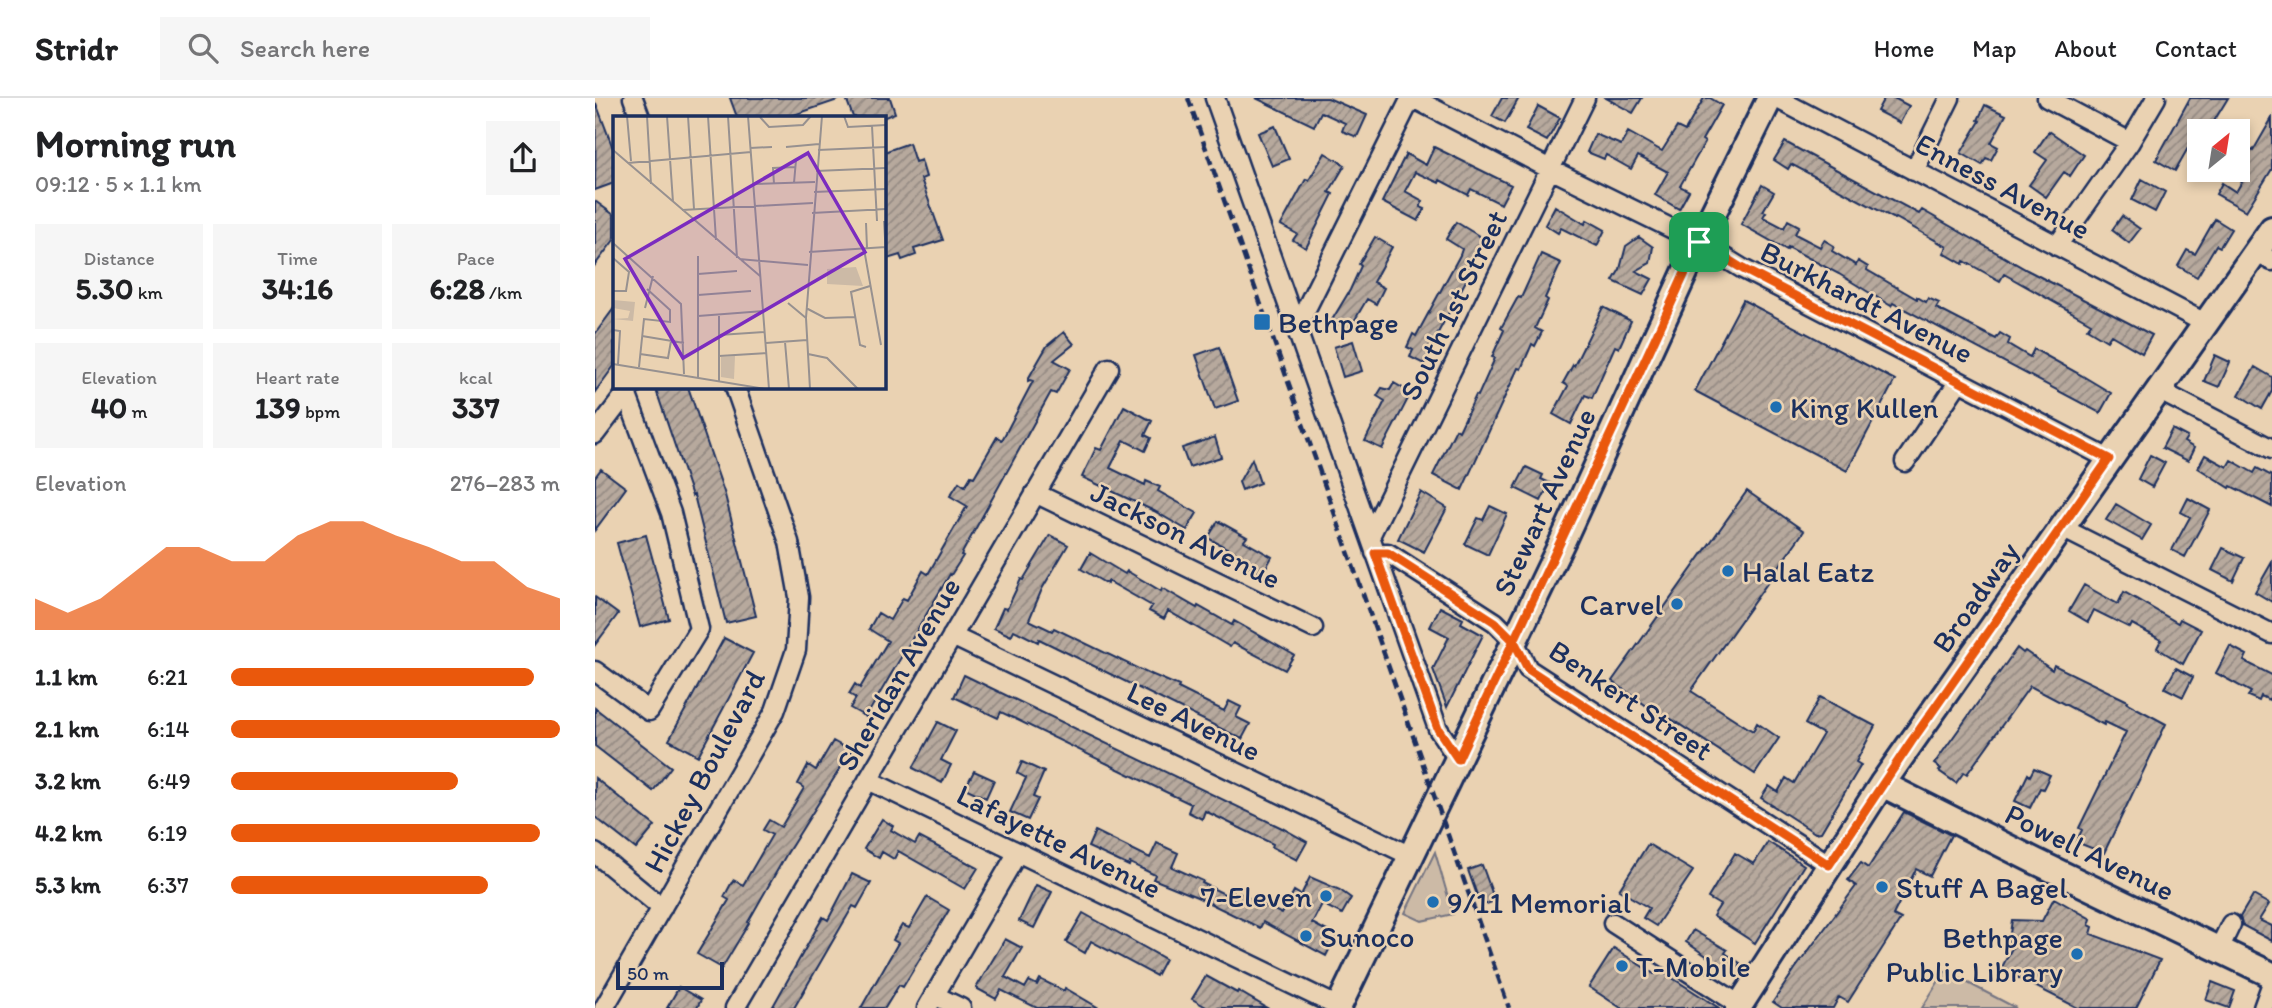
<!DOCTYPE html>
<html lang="en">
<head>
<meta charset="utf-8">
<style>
	body { margin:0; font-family:Itim,sans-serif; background:#f6f6f6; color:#202124; height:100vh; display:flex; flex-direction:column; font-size:26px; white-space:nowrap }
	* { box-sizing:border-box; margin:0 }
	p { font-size:23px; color:#757577 }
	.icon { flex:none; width:38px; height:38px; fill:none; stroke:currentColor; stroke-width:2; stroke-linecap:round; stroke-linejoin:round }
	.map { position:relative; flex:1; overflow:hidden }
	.details { display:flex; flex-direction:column; background:#fff; width:595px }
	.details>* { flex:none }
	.needle { width:46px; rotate:30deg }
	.buttons { position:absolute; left:1592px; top:21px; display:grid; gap:14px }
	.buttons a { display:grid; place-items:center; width:63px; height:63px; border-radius:0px; background:#fff; box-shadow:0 4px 10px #0003; font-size:35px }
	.scale { position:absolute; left:21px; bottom:18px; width:108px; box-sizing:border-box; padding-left:7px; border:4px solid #1b2f5e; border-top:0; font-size:19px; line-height:24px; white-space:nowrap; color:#1b2f5e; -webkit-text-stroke:5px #ead2b2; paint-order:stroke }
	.pin { position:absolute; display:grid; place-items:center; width:60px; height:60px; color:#fff; margin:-30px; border-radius:14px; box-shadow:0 4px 10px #0006 }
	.round { display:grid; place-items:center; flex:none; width:74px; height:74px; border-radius:0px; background:#f6f6f6 }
	.headline { display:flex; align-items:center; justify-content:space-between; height:119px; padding:0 35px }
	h1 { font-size:38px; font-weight:700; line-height:52px }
	.metrics { display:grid; grid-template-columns:repeat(3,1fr); gap:10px; height:119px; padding:7px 35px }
	.metrics div { display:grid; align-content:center; border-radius:0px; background:#f6f6f6; text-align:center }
	.metrics b { font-size:30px; font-weight:700 }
	.metrics small { font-size:19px; font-weight:400 }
	.metrics p { font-size:19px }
	.chart { height:196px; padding:14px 35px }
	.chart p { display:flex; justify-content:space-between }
	.chart svg { width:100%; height:126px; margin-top:7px; fill:#ea580c; opacity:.7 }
	ul { padding:0 35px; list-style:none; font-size:23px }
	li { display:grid; grid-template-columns:112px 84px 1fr; align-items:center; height:52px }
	li i { height:18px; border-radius:9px; background:#ea580c }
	header { display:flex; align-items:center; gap:42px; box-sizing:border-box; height:98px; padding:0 35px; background:#fff; border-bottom:2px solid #e0e0e0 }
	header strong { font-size:33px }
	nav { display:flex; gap:38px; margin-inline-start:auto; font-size:24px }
	.search { width:490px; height:63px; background:#f6f6f6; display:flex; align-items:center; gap:18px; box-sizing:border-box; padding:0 24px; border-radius:0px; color:#757577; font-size:26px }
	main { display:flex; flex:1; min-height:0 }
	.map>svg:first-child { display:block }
	.green { fill:#ccbaa6; stroke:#747482; stroke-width:2 }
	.building { fill:url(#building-hatch); stroke:#1b2f5e; stroke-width:2 }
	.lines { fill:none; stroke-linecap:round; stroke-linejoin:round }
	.street-casing { stroke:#1b2f5e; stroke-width:23 }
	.secondary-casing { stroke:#1b2f5e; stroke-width:30 }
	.street { stroke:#ead2b2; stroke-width:18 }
	.secondary { stroke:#ead2b2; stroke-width:24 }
	.rail { stroke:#1b2f5e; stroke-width:4.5; stroke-dasharray:10 5; stroke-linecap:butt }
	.route-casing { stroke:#fff; stroke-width:14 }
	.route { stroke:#ea580c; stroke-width:9 }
	.poi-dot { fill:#1f6fb2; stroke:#ead2b2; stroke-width:2.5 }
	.labels { text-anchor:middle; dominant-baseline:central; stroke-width:5; stroke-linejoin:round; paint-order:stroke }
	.street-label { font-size:30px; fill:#1b2f5e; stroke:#ead2b2 }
	.poi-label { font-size:30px; fill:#1b2f5e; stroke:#ead2b2; text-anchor:start }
	.inset-road { fill:none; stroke:#979190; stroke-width:2 }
	.view { fill:#7b2cbf; fill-opacity:0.15; stroke:#7b2cbf; stroke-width:3.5 }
	.inset-edge { fill:none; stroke:#1b2f5e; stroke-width:3.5 }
</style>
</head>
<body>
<header>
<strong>Stridr</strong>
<div class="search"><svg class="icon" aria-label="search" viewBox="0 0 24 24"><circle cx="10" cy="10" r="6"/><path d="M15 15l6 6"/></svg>Search here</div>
<nav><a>Home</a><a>Map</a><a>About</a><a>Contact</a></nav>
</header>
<main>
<section class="details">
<div class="headline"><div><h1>Morning run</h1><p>09:12 · 5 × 1.1 km</p></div><a class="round"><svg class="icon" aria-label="share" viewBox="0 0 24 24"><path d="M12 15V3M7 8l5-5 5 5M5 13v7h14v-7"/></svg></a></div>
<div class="metrics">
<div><p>Distance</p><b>5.30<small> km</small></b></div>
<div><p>Time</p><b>34:16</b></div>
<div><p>Pace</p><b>6:28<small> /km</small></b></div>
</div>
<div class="metrics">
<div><p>Elevation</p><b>40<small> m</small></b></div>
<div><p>Heart rate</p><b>139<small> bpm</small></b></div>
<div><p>kcal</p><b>337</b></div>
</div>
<div class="chart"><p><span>Elevation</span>276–283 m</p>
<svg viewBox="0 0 160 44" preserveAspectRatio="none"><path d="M0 44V33L10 38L20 33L30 24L40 15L50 15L60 20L70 20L80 11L90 6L100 6L110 11L120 15L130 20L140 20L150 29L160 33V44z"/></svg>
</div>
<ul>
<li><b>1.1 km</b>6:21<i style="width:92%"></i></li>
<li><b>2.1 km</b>6:14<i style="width:100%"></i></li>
<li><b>3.2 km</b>6:49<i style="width:69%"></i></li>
<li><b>4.2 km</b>6:19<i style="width:94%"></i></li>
<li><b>5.3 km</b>6:37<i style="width:78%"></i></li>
</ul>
</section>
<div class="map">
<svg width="1677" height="910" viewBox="0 0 1677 910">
	<defs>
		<pattern id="building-hatch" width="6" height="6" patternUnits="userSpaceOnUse" patternTransform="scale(1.75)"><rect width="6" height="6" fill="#b7a99d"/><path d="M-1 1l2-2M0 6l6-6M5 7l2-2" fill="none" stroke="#948a83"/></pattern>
	</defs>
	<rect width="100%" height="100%" fill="#ead2b2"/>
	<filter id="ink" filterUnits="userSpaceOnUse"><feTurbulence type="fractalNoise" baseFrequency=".0143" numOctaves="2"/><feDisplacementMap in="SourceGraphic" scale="14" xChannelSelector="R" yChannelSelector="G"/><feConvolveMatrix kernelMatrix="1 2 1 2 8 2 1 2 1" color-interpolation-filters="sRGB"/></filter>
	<g filter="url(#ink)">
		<path class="green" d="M840,754L858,816L827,823L810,815Z
			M1350,873L1421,910H1327Z"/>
		<path class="building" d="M135,0H242L243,2L193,19H142Z
			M251,0H295L300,15L290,19H258Z
			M661,0H733L772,17L762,39L747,33L750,25L726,14L719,28Z
			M907,0H924L910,25L897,18Z
			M1011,0H1047L1038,15Z
			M1109,0H1115L1127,7L1107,42L1110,44L1085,88L1094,93L1084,111L1060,97L1073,74L1043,58L1036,71L1011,57L1009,61L992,54L1000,36L1026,47L1033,34L1067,53L1082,29L1090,33Z
			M1289,0H1299L1314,8L1305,25L1282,13Z
			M1595,0H1633L1613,33H1605V45L1598,41L1580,73L1561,62Z
			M1,5L19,53V85L0,92Z
			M1390,7L1411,17L1396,45L1403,49L1396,62L1391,60L1387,67L1366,55L1385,23L1383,22Z
			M943,8L965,20L952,43L931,32Z
			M1677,20V71L1651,113L1621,96L1627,85L1641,94L1653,73L1643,68V62L1651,49L1658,53Z
			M680,28L694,61L677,68L663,35Z
			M1454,33L1489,57L1475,78L1469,74L1451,99L1434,87L1452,62L1440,54Z
			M1190,44L1324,116L1327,112L1432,172L1557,237L1547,255L1516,237L1512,243L1492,231L1496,225L1409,176L1405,183L1369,163L1368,166L1349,155L1352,149L1301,120L1300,121L1196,66L1193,71L1179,62Z
			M314,45L320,64L326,62L331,79L326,81L348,142L319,151L321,157L307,162L305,157L289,162V54Z
			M839,49L916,87L906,106L876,91L873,97L845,82L844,85L820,74L810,93L828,103L825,109L830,111L823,123L787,104L811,56L831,67Z
			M730,55L750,67L734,94L738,96L711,150L698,142L702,136L686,127L711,81L714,82Z
			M1547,81L1570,94L1560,114L1537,102Z
			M1167,87L1179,94L1168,113L1171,114L1168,119L1189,130L1193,122L1204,128L1200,136L1225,149L1229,142L1239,148L1237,153L1261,167L1263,163L1273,169L1272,172L1322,201V199L1331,204L1333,200L1344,205L1341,210L1401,241L1405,235L1415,241L1413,246L1435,259L1439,251L1486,277L1516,295L1505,315L1298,205L1296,208L1244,176L1193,149L1192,152L1146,126Z
			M0,103L19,117V142L0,167Z
			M960,108L990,126L992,122L1010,132L1002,148L966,130L963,135L950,127Z
			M1527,118L1545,131L1534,145L1517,132Z
			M1620,121L1636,131L1625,149L1621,147L1602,179L1583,168L1592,152L1600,156Z
			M861,124L889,141L870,175L874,177L837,246H839L829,266L815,259L818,252L812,249L818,236L821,238L865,157L867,151L851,141Z
			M780,139L797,149L778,184L789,190L781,206L772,201L754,232L737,222L755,192L766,168L764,166Z
			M1044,139L1058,149L1055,165L1041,173L1057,181L1048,197L1018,183L1025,171L1031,148Z
			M946,156L966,165L950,200L953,202L940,230L947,234L940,248L937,246L926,271L923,270L867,392L838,377L861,331L864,333L881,297L883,298L900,260L897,259L909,232L906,230L923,199L926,200Z
			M1148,202L1300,282L1252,373L1100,293Z
			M1008,209L1036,223L1024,250L1020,248L997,300L990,297L976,326L958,316L973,288L968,285L978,267L979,268Z
			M19,210V268L0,294V236Z
			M469,234L479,246L459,262L475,271L461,296L456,294L366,457L368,458L356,477L355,476L271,619L255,610L261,600L254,596L260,586L265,590L293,543L274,531L283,515L295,522L308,500L312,502L328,473L333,476L372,408L355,398L364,384L370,388L376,378L379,379L402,339L407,342L438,283L435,282L433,283V281L452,248Z
			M758,243L767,273L748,279L739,249Z
			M624,249L643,303L620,311L601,257Z
			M1620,257L1635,264L1624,289L1609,283Z
			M1660,269L1677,279V293L1667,311L1644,297Z
			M799,285L816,295L787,351L770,343L790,303L782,298L787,290L795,292Z
			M60,289H93L130,397L161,518L131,525L99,397L97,398Z
			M529,308L557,323L550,337L556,340L550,353L529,342L515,370L550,387L551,383L565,389L563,393L602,415L592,432L559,413L487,379L501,350L506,352Z
			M1577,331L1592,339L1589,344L1599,350L1593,363L1567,350Z
			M620,339L626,359L594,369L587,350Z
			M1555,357L1570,365L1557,389L1543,381Z
			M1610,357L1632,369L1636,362L1659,375L1662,370L1677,378V409L1636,388L1635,390L1603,370Z
			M657,361L665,385L647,392L644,384Z
			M931,369L948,377L946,381L955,385L946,403L920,390Z
			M6,371L31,390L0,432V379Z
			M1152,393L1209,433L1096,593L1158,633L1162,625L1184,640L1160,676L1076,621L1074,624L1017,583Z
			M826,394L852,410L829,454L803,441Z
			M1593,400L1615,412L1590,459L1577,452L1595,419L1586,414Z
			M1521,406L1556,427L1547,442L1511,422Z
			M895,408L912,416L893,457L870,446L883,420L888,422Z
			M623,423L652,439L649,443L677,459L667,477L649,466L652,461L613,440Z
			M51,437L74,521L45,529L22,445Z
			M455,437L473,447L447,491L434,522L457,533L459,530L556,577V576L584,588L583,590L629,613L634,603L646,609L641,619L655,626L647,641L444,541L443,544L419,532L416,538L399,530L408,510L412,511L426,481L428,482Z
			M1628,450L1649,460L1638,483L1617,472Z
			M495,455L530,476L532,473L566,493L567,490L602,510L603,508L637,527L639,523L699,557L690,572L638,545L635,549L573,513L569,521L554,513L557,508L513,483L512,486L486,471Z
			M1677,464V504L1660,494Z
			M1489,487L1523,506L1529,494L1583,525L1585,521L1606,532L1588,566L1562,550L1566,542L1537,526L1535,530L1499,512L1493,524L1474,513Z
			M0,499L23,516L0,547Z
			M845,509L868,521L866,525L888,537L852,609L838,571L854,539L835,529Z
			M129,540L158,555L103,658L74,642Z
			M1635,548L1652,557L1649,563L1677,577V595L1674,602L1666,598L1664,603L1653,598L1656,594L1621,575Z
			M1422,550L1428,555L1430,553L1457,572L1459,567L1533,603L1532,605L1571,626L1509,755L1481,744L1487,732L1484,730L1531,634L1510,624L1509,627L1435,588L1372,676L1369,674L1361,685L1344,673L1346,671L1339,666Z
			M1581,570L1598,579L1588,599L1570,590Z
			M369,577L687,730L712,744L702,762L677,749L678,746L610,713L607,721L593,714L596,706L548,683L406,614L403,620L359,599Z
			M1225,599L1280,628L1261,664L1266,667L1226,734L1220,735L1166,700L1174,688L1183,694L1191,680L1199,685L1228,636L1210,626Z
			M0,610L76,669L58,693L0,648Z
			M343,624L361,633L346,662L356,667L347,685L318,670Z
			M238,643L256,653L191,757L153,824L154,825L127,870L102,856L134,802L129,799L138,782L148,787L177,737L168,732L174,722L186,729L209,690L203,686L213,667L221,672Z
			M427,664L449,674L438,699L443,701L433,722L415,714L431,680L422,675Z
			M1439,670L1455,677L1448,691L1445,690L1435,710L1420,703L1433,676L1435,678Z
			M379,673L399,682L391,700L370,690Z
			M0,680L60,728L41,751L0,719Z
			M1309,714L1356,737L1335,778L1321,771L1298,817L1306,821L1253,904L1244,899L1238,910H1187L1178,904L1200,871L1261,788L1253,782L1266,765L1273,770Z
			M287,721L298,728L296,732L320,746L324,739L383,770L370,791L303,753L299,761L287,754L284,760L269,751Z
			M500,733L555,760L562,745L583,755L577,769L608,783L607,785L635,799L638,792L687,816L699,793L706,797L715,779L745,792L756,800L747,816L727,806L717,825L741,838L731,858L668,824L665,830L602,799L558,781L560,777L535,765L534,768L493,749Z
			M1173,744L1209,767L1160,845L1118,818L1125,807L1113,800L1140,755L1159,766Z
			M1053,746L1098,773L1061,828L1048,820L1054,810L1024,792Z
			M887,767L900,803L886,808L873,772Z
			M257,776L276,785L262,810L258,808L199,910H177L228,819L233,822Z
			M441,787L457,794L439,830L424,823Z
			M1658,797L1674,806L1664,822L1677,828V843L1647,827L1645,819Z
			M332,799L354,812L308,889L304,887L290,910H266L303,845L298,842L307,827L314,830Z
			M1459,800L1496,821L1494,827L1498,829L1496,836L1565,862L1541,910H1483L1406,871L1417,850L1413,849L1417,822L1447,823Z
			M488,815L570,861L561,878L496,843L490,855L471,844Z
			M1098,832L1132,852L1130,855L1145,865L1138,876L1091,844Z
			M410,841L427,850L410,879L430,890L434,883L442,887L445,881L469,893L470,890L504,910H442L406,892L401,901L381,890Z
			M1019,850L1059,876L1068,874L1124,910H1026L994,889Z
			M611,878L642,895L643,893L672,910H613L597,901Z
			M1617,884L1640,893L1634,910L1611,902Z
			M84,889L106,902L102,910H72Z"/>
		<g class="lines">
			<g class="street-casing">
				<path id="street" d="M38,0L45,19
					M620,0L843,631L863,661
					M818,0L955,71L1104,144L1148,171L1514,361
					M1181,0L1610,225
					M1452,0L1535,44
					M1319,73L1355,0
					M1462,148L1535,44L1561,0
					M1660,154L1677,163
					M701,231L816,0
					M1563,292L1677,351
					M0,336L36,289
					M1310,364L1364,283
					M440,395L718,530
					M1467,430L1677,536
					M775,438L990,0
					M780,455H793L900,524L919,543L933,571L1235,767
					M357,538L816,758
					M0,573L54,613L104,531L76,415L31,295
					M273,682L744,909
					M0,755L67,810
					M1018,825L1145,907
					M1624,851L1636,826
					M339,897L366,910
					M9,910L180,613L201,552L204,499L194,444L140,289
					M140,910L514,270
					M332,910L423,754
					M1668,910L1677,885"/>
			</g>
			<g class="secondary-casing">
				<path id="secondary" d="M1287,686L1440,763L1677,877
					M743,910L968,442L1104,144L1175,0
					M1143,910L1287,686L1677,131"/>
			</g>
			<use href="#street" class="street"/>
			<use href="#secondary" class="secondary"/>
			<path class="rail" d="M593,0L914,910"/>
		</g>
	</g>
	<g class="lines" filter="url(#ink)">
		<g class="route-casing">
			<path id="route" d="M1104,144C1026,317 944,489 863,661L843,631L780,455H793L900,524L919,543L933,571L1234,767L1316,644L1514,361L1148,171L1104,144"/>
		</g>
		<use href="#route" class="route"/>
	</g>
	<g class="poi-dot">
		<rect x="658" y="215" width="18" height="18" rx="3.5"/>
		<circle cx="1181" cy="309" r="7"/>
		<circle cx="1133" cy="473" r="7"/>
		<circle cx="1082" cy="506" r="7"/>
		<circle cx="1287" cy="789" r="7"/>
		<circle cx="731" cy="798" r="7"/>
		<circle cx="838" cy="804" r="7"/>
		<circle cx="711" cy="838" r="7"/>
		<circle cx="1482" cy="856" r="7"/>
		<circle cx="1027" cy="868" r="7"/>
	</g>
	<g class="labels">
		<g class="street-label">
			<text transform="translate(1408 88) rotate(28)">Enness Avenue</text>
			<text transform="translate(1272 204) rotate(27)">Burkhardt Avenue</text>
			<text transform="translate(858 207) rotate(-64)">South 1st Street</text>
			<text transform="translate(949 404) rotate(-65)">Stewart Avenue</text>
			<text transform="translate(591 437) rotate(26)">Jackson Avenue</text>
			<text transform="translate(1380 499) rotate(-55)">Broadway</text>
			<text transform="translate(303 576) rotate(-60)">Sheridan Avenue</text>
			<text transform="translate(1036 602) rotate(34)">Benkert Street</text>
			<text transform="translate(599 623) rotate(26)">Lee Avenue</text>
			<text transform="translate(109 673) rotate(-62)">Hickey Boulevard</text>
			<text transform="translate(464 743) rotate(26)">Lafayette Avenue</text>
			<text transform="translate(1495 754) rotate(26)">Powell Avenue</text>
		</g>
		<g class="poi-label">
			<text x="683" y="224">Bethpage</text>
			<text x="1195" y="309">King Kullen</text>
			<text x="1147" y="473">Halal Eatz</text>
			<text x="1068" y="506" text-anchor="end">Carvel</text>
			<text x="1301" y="789">Stuff A Bagel</text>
			<text x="717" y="798" text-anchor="end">7-Eleven</text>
			<text x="852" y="804">9/11 Memorial</text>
			<text x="725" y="838">Sunoco</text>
			<text x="1468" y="839" text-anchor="end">Bethpage<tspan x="1468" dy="34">Public Library</tspan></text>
			<text x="1041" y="868">T-Mobile</text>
		</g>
	</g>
	<g transform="translate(18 18)">
		<rect width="273" height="273" fill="#ead2b2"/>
		<path d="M243,151L250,170L214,168V153ZM0,184L22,186L20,205L0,203L15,202L17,195L0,192Z" fill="#ccbaa6"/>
		<path d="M122,240L121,263L108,261V241Z" fill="#ccbaa6"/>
		<path class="inset-road" d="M14,0L18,45M34,0L38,68M54,0L60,86M75,0L81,93M95,0L103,124M115,0L124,142M135,0L156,273M231,0L235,11L273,9M147,1L156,11L190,9L198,0M259,10L264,105M173,31L206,28M137,32L159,31M0,34L147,160M205,34L273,31M15,47L138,36M203,55L273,52M181,67L183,44M140,68L202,66M161,68L160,52L182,51M201,76L273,73M69,94L200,87M199,97L273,93M271,105L273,139M253,107L254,132M0,127L68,188L71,258M251,133L268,229M196,136L273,131M0,142L16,156L13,175H0M126,143L195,149M85,158L124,155M85,179L138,175M175,187L193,202M32,192L40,160M193,192L212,202L242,201M85,200L151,195M0,214L7,215L5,248M106,219L152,216M29,220L71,227M172,226L176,273M153,227L194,224M253,231L247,229L238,176L257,170M27,238L55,242L58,225M195,238L214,242L245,273M106,240L154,237M0,248L152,273M26,251L31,203L57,206V194L34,173M85,261V140M106,265V198M197,273L193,202L209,0"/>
		<path class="view" d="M195,37L252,136L70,242L12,143Z"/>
		<rect width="273" height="273" class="inset-edge"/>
	</g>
</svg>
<div class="buttons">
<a><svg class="needle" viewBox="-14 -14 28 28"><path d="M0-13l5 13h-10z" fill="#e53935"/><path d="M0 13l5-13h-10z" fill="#757577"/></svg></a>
</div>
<div class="scale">50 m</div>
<div class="pin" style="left:1104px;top:144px;background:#1e9e55"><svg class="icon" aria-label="arrive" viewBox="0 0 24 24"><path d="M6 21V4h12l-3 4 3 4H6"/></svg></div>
</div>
</main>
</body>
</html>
